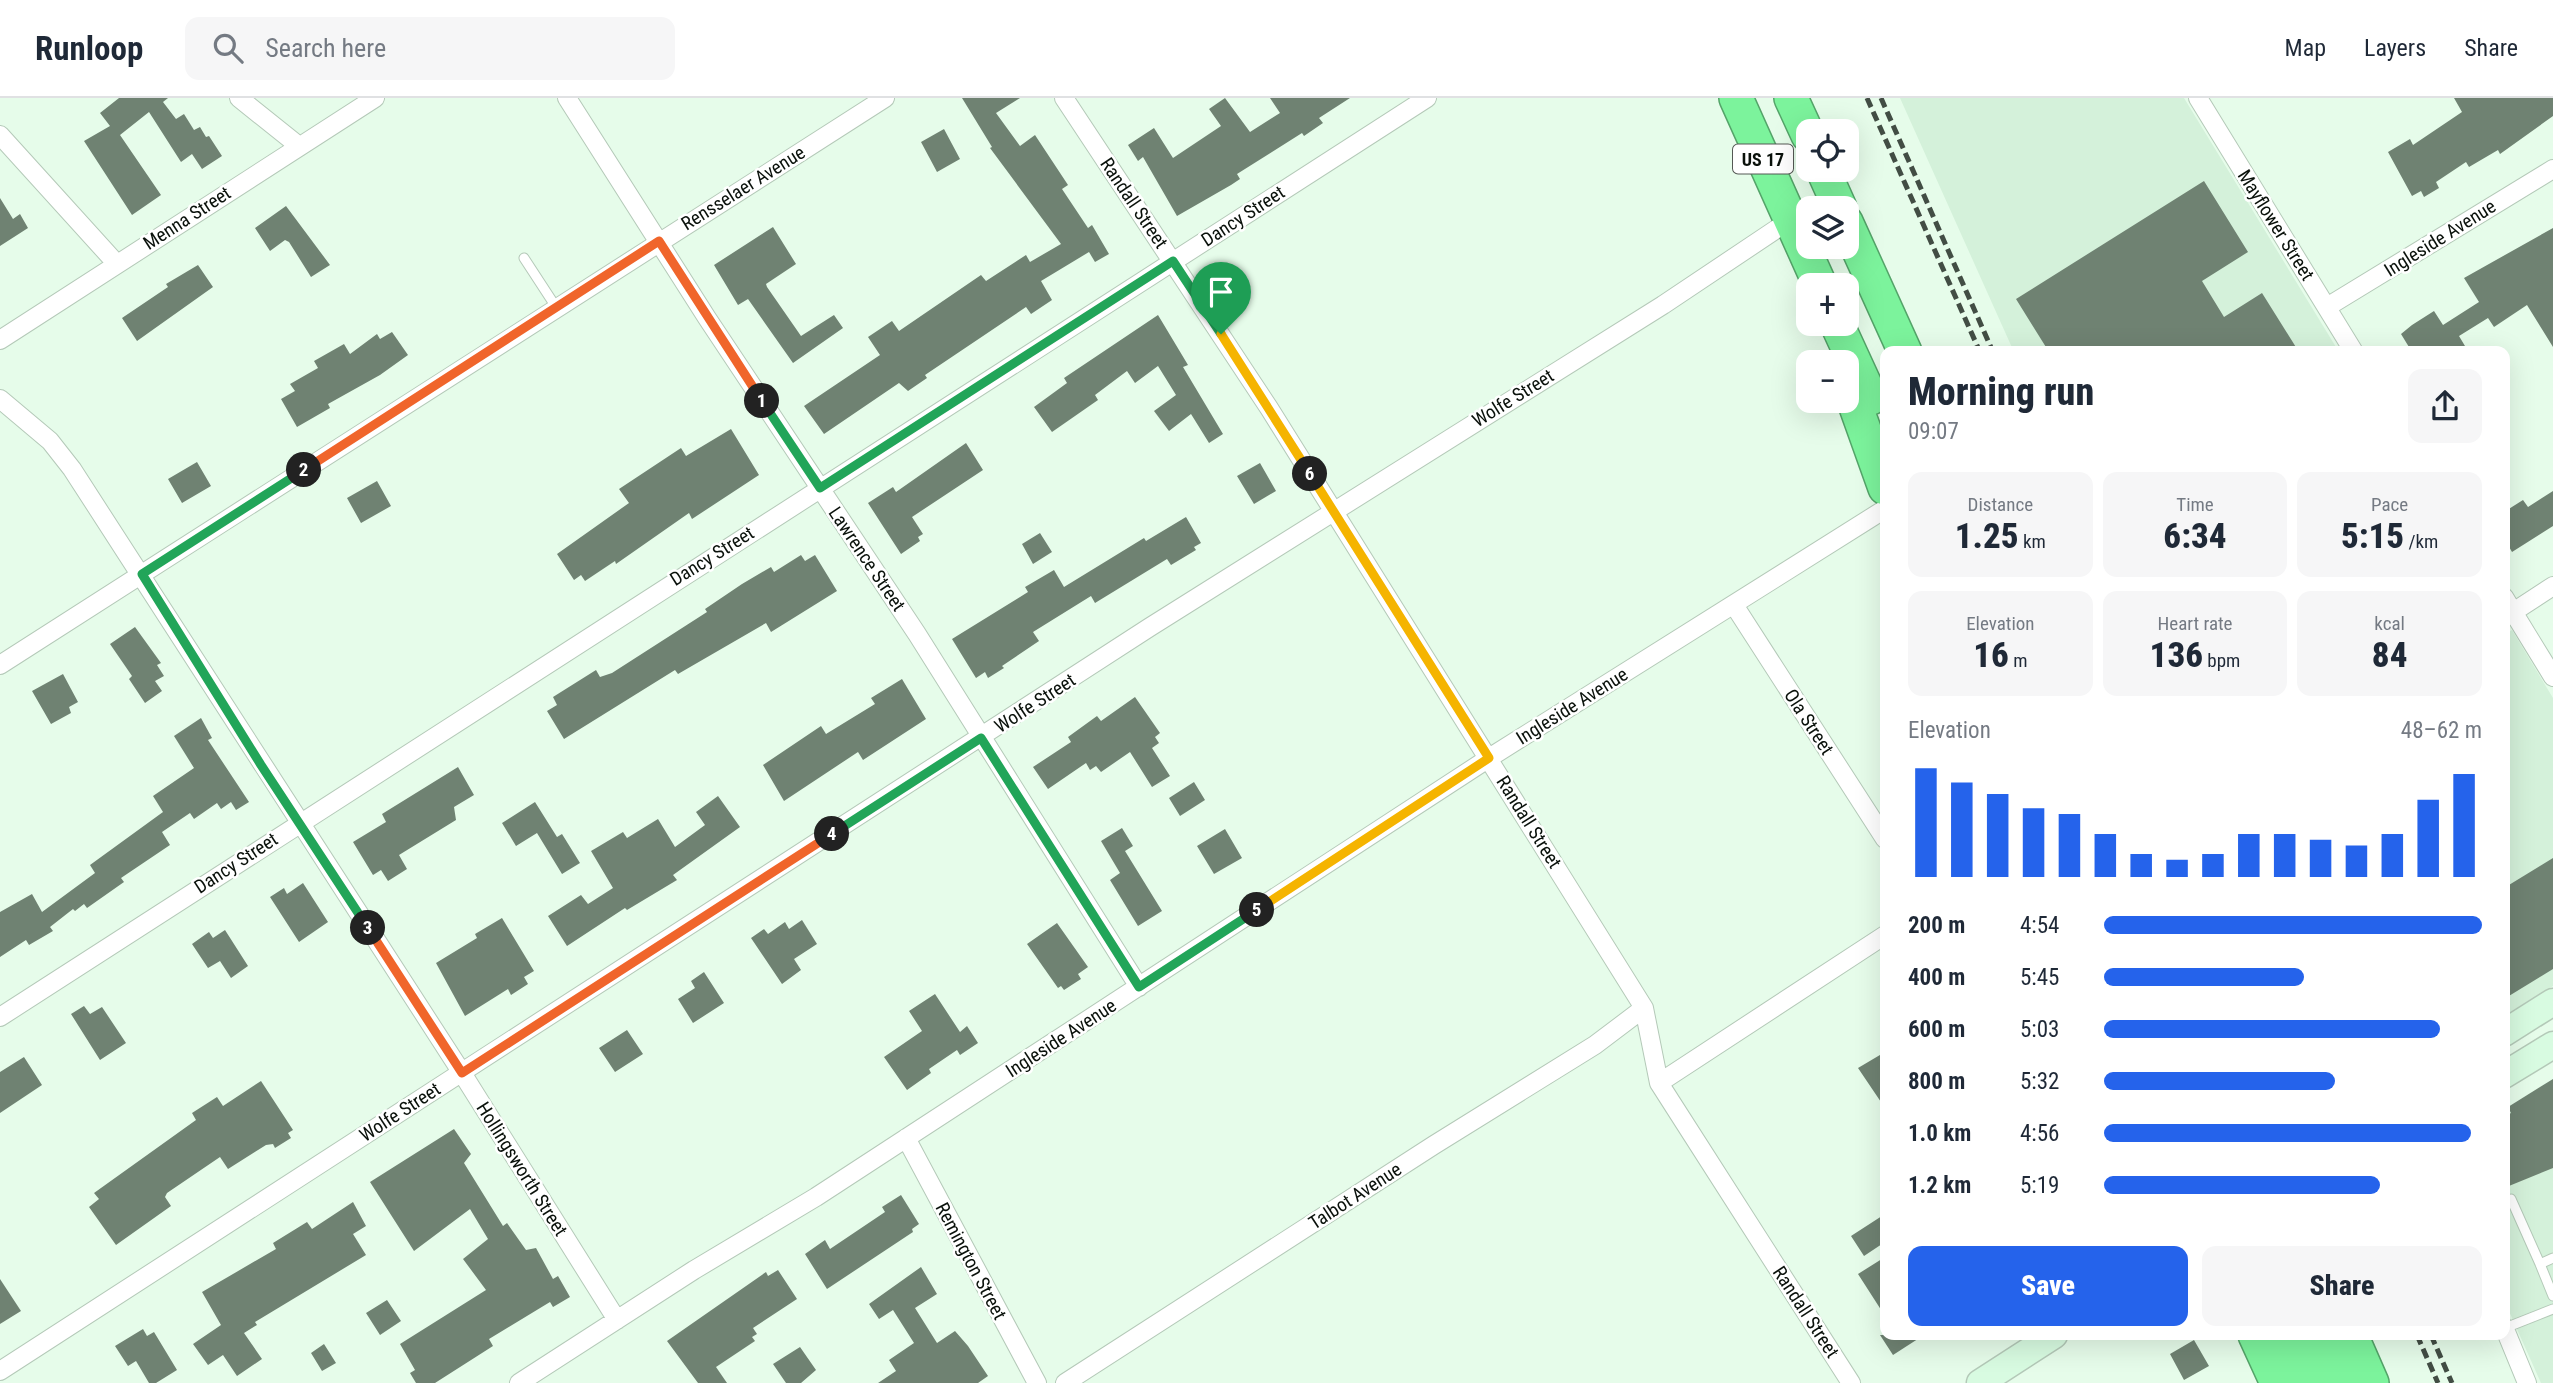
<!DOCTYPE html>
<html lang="en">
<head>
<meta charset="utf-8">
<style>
	body { margin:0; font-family:"Roboto Condensed",sans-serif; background:#f6f6f7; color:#1f2937; height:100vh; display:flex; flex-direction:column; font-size:26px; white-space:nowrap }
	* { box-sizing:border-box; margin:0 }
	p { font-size:23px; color:#747a83 }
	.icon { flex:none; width:38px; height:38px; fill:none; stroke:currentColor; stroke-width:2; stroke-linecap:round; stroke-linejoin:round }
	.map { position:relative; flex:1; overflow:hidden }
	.panel { position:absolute; left:1880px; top:248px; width:630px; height:994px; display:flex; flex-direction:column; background:#fff; border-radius:14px; box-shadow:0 7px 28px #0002 }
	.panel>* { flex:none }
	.controls { position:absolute; left:1796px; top:21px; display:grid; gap:14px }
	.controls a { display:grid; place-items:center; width:63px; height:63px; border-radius:14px; background:#fff; box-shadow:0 7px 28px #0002; font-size:35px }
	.pin { position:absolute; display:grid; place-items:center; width:60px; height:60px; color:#fff; margin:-72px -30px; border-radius:50% 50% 50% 0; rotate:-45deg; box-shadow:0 0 7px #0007 }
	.pin .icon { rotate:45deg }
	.km { position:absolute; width:35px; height:35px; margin:-18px; border-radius:50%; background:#222; color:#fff; font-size:19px; line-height:35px; text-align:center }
	.round { display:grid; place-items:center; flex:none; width:74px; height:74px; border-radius:14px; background:#f6f6f7 }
	.summary { display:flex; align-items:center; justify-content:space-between; height:119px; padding:0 28px }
	h1 { font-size:38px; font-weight:800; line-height:52px }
	.stats { display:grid; grid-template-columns:repeat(3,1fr); gap:10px; height:119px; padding:7px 28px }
	.stats div { display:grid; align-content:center; border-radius:14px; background:#f6f6f7; text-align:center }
	.stats b { font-size:35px; font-weight:800 }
	.stats small { font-size:19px; font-weight:400 }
	.stats p { font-size:19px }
	.chart { height:196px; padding:14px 28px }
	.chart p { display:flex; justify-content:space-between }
	.chart svg { width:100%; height:126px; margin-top:7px; stroke:#2563eb; stroke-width:6 }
	.action { display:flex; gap:14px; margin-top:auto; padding:14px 28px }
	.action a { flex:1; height:80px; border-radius:14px; background:#2563eb; color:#fff; font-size:28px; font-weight:800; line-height:80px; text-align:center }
	.action a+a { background:#f6f6f7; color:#1f2937 }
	ul { padding:0 28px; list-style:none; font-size:23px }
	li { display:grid; grid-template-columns:112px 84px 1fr; align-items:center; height:52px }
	li i { height:18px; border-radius:9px; background:#2563eb }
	header { display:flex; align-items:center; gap:42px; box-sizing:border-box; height:98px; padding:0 35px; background:#fff; border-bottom:2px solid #e0e1e3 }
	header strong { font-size:33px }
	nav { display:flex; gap:38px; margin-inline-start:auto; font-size:24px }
	.search { width:490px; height:63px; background:#f6f6f7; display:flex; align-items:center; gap:18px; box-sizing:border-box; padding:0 24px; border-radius:14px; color:#747a83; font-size:26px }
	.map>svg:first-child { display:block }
	.built { fill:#d4f1da }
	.building { fill:#6f8272 }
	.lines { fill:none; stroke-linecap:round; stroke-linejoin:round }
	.lane-casing { stroke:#b4c9b8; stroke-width:11 }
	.street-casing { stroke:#b4c9b8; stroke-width:20 }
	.secondary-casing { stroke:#b4c9b8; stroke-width:29 }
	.highway-casing { stroke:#54a469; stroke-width:36 }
	.lane { stroke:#fff; stroke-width:9 }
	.street { stroke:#fff; stroke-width:18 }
	.secondary { stroke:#d8fbe1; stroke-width:26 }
	.highway { stroke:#7cf39c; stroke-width:33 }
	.rail { stroke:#424d44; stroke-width:5; stroke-dasharray:10 5; stroke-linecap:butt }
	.split-1-casing { stroke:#fff; stroke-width:14 }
	.split-2-casing { stroke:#fff; stroke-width:14 }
	.split-3-casing { stroke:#fff; stroke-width:14 }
	.split-4-casing { stroke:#fff; stroke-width:14 }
	.split-5-casing { stroke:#fff; stroke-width:14 }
	.split-6-casing { stroke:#fff; stroke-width:14 }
	.split-7-casing { stroke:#fff; stroke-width:14 }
	.split-1 { stroke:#22a559; stroke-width:9 }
	.split-2 { stroke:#f0652b; stroke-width:9 }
	.split-3 { stroke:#22a559; stroke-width:9 }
	.split-4 { stroke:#f0652b; stroke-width:9 }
	.split-5 { stroke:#22a559; stroke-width:9 }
	.split-6 { stroke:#f5b400; stroke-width:9 }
	.split-7 { stroke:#f5b400; stroke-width:9 }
	.labels { text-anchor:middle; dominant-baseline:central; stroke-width:5; stroke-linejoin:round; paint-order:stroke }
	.shield { fill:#fff; stroke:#545854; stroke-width:2 }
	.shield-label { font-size:18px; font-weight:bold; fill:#0a110b }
	.street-label { font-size:19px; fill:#0a110b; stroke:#fff }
</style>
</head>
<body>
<header>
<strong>Runloop</strong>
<div class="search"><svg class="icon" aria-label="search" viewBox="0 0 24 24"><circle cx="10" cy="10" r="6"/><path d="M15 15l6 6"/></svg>Search here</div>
<nav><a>Map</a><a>Layers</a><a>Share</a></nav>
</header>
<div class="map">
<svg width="2553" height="1285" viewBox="0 0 2553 1285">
	<rect width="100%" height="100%" fill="#e6fcea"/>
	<path class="built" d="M1900,0H2184L2339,254H2014Z
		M2512,532L2553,600V888L2504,918V537Z
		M2553,984V1285H2541L2504,1202V1013Z"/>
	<path class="building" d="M119,0H168L163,4L176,21L184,16L194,32L200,29L206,39L209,38L222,58L202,71L192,56L181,64L149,14L120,37L161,97L132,117L84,43L110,28L100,15Z
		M962,0H1020L996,15L1020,48L1035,37L1068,87L1062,91L1088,130L1092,127L1109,156L1095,164L1089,154L1041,183L1052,202L1031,216L1026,209L925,277L927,280L908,293L899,285L824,336L804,308L880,257L868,239L892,223L899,233L981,177L986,183L1026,157L1030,164L1061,146L990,50L992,49Z
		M1225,0L1250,34L1280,15L1270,0H1350L1319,20L1323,25L1304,38L1302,35L1237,76L1240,81L1231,87L1177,118L1143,59L1138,63L1128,47L1154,30L1173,60L1221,28L1209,11Z
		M2454,0H2553V18L2500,56L2498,52L2469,69L2466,64L2436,84L2439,90L2424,99L2421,93L2412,98L2388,54L2410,41L2413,47L2462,14Z
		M944,31L960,61L937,74L921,44Z
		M2204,83L2248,154L2202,183L2224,219L2262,195L2299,254H2049L2016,201Z
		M0,100L13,121L20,116L28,130L0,148Z
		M286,108L330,167L311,179L289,144L285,142L270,153L255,130Z
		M773,129L796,166L766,186L767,189L801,238L834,217L843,230L793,265L748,201L738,207L714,167Z
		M2553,130V249L2527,207L2494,229L2488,220L2459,238L2465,248L2455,254H2412L2401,236L2412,227L2434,213L2443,227L2479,204L2464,180Z
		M198,167L213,189L137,243L122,220L168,189L166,186Z
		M1158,217L1188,267L1183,269L1223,336L1209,345L1191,316L1169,333L1154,313L1176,297L1158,268L1135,285L1127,273L1095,297L1098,302L1052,334L1034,309L1067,285L1064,280Z
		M392,234L408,257L380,277L328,306L330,310L297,329L281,301L295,293L290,286L318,270L314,263L344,246L350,256L377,236L380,241Z
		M731,331L759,377L692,421L689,415L616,466L615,463L585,483L581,477L574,482L557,456L629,405L619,391L681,350L686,358Z
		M966,345L983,372L912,419L923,436L918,439L920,443L901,456L868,405L893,389L896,394Z
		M197,364L211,388L182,405L168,381Z
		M1260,365L1276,393L1254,406L1237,378Z
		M377,383L391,408L361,425L347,400Z
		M2553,393V428L2512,454L2504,440V414L2523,402L2528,409Z
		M1186,419L1201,445L1194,449L1196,452L1171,467L1167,461L1095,505L1091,498L1033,534L1039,543L1002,568L1004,570L988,580L985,574L976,580L952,541L1028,494L1025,489L1054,472L1064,489L1144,440L1146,443Z
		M1040,435L1052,454L1033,466L1022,446Z
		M801,457L805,463L815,457L837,493L771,534L766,525L678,576L675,572L564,641L547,613L557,607L553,599L596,572L600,579L612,575L707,514L705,511L742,486L771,469L774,474Z
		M135,529L161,565L157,567L164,578L155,583L162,593L145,605L129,581L132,578L110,546Z
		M63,576L78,604L69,609L71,615L51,626L32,593Z
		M902,581L926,621L863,662L858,654L784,703L763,667L821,628L826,636L875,606L871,600Z
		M1135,599L1160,635L1155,639L1159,645L1152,650L1170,678L1152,689L1130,654L1101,674L1096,668L1090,672L1086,665L1048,691L1033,669L1071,644L1068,639L1097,618L1101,623Z
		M201,620L212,640L208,642L249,704L236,712L231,704L221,711L217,705L194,721L190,715L162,734L170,747L121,780L124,784L87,810L84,806L75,813L73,811L50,829L53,833L29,847L26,842L0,859V814L32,796L42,814L95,775L90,767L163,714L153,698L194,670L174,638Z
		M458,669L474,697L454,709L456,722L399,757L407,771L388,783L381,772L373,777L353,744L386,724L382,716Z
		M1194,684L1205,702L1180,718L1169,700Z
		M718,698L740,729L673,777L677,782L627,812L625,810L567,848L548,818L581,797L588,806L613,790L591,753L623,734L627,740L658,721L675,749L705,727L696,714Z
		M535,704L557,739L562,736L580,765L562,776L537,735L516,748L502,725Z
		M1122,730L1133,748L1125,753L1162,813L1138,828L1110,782L1120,775L1101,743Z
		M1225,731L1242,760L1214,776L1197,748Z
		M2553,760V871L2504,901V790Z
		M303,785L328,824L299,844L270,799L284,790L287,796Z
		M502,820L534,873L524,879L528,886L511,897L508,891L465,918L436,865L477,840L475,836Z
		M802,822L817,846L794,861L801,872L782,886L751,840L764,831L768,836L785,824L789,831Z
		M1057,825L1088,869L1078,876L1081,881L1064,892L1061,888L1058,890L1027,846Z
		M225,832L248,868L231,880L220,863L208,870L192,846L209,834L213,840Z
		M704,874L724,905L693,925L678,901L695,890L691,883Z
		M935,896L960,934L967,928L978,945L960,957L957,952L929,971L931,975L907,992L884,959L922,933L909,913Z
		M84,908L90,916L102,909L126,945L100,962L71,916Z
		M627,932L643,956L615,974L599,950Z
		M1885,954V1010L1858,970Z
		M24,959L42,987L0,1015V974Z
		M2553,981V1070L2504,1090V1019L2511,1015L2508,1009Z
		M261,983L293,1032L288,1035L291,1040L275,1050L273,1046L266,1047L228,1071L220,1059L167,1095L165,1099L171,1108L116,1147L89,1109L99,1101L94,1095L196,1022L192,1015L217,999L223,1008Z
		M454,1031L471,1056L464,1065L503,1128L507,1125L526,1152L536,1150L553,1181L558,1178L570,1199L553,1209L550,1204L489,1241L493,1248L435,1285H416L410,1275L415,1272L400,1246L486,1192L463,1161L488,1141L470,1111L414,1153L370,1084Z
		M901,1097L919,1126L912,1131L913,1134L827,1191L805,1156L825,1142L830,1151L885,1114L882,1109Z
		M353,1104L366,1128L353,1136L366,1157L255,1224L257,1227L244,1235L262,1261L237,1278L223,1257L208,1267L193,1246L221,1227L202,1194L276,1151L273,1145L307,1124L312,1131Z
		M1885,1116V1144L1864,1158L1851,1138Z
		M1885,1159V1218L1858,1176Z
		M921,1169L937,1196L915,1210L937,1245L955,1233L968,1248L988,1278L978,1285H878L896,1273L889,1262L914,1245L893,1212L879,1221L869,1206Z
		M778,1172L797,1201L753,1230L757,1236L752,1239L755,1243L716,1269L727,1285H698L667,1243L766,1174L768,1178Z
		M0,1181L21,1213L0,1226Z
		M387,1202L401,1223L380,1237L366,1215Z
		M143,1231L147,1238L154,1234L177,1272L156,1285H149L136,1263L128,1268L115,1248Z
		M1880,1237H1924L1893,1257Z
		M2194,1242L2209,1268L2184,1282L2170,1256Z
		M324,1246L336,1265L322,1273L311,1255Z
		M800,1249L816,1272L801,1285H786L773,1266Z"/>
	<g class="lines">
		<g class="lane-casing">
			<path id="lane" d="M524,160L556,209
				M2511,1101L2540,1166L2553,1160
				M2540,1166L2553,1198
				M2505,1230L2553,1211"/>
		</g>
		<g class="street-casing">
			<path id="street" d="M239,0L299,48
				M567,0L707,220L917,536L1139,889
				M1064,0L1269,310L1644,910L1659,985L1851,1285
				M2198,0L2354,254
				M0,37L116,165
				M2327,209L2553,71
				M0,242L375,0
				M0,301L50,343L72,371L462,975L617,1222
				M2504,499L2553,579
				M1734,507L1885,741
				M2504,520L2553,488
				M0,567L885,0
				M0,919L1427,0
				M1659,985L1885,837
				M906,1040L1037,1285
				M2504,1229L2527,1285
				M0,1273L1150,529L1663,207L1790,122
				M519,1285L694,1172L816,1099L1489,660L1885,411
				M1065,1285L1434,1047L1595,947L1644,910"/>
		</g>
		<g class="secondary-casing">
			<path id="secondary" d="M2504,935L2553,904
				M2504,977L2553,947
				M1980,1285L2054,1237"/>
		</g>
		<g class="highway-casing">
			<path id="highway" d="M1736,0L1820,187
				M1791,0L1808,37
				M1823,72L1840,110
				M1846,124L1905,254
				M1837,226L1871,300
				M1846,281L1885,390
				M2255,1237L2277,1285
				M2289,1237L2310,1285
				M2322,1237L2344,1285
				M2351,1237L2372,1285"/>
		</g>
		<use href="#lane" class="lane"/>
		<use href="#street" class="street"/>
		<use href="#secondary" class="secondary"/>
		<use href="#highway" class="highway"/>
		<path class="rail" d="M1867,0L1980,254
			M1881,0L1993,254
			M2417,1237L2438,1285
			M2431,1237L2452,1285"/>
	</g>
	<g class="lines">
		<g class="split-1-casing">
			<path id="split-1" d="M762,303L820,390L1173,163L1221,236"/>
		</g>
		<g class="split-2-casing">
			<path id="split-2" d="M304,372L659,143L762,303"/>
		</g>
		<g class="split-3-casing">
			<path id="split-3" d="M304,372L142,476L261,667L368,830"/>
		</g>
		<g class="split-4-casing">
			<path id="split-4" d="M368,830L462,975L832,736"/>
		</g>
		<g class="split-5-casing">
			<path id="split-5" d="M832,736L981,640L1139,889L1257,812"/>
		</g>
		<g class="split-6-casing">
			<path id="split-6" d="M1257,812L1489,660L1310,376"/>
		</g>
		<g class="split-7-casing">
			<path id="split-7" d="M1221,236L1310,376"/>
		</g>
		<use href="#split-1" class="split-1"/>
		<use href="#split-2" class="split-2"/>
		<use href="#split-3" class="split-3"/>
		<use href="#split-4" class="split-4"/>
		<use href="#split-5" class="split-5"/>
		<use href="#split-6" class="split-6"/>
		<use href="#split-7" class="split-7"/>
	</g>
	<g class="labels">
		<rect class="shield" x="1733" y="46.5" width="60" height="29" rx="5"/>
		<g class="shield-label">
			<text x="1763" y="61">US 17</text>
		</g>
		<g class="street-label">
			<text transform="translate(743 90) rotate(-32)">Rensselaer Avenue</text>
			<text transform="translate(1134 105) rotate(56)">Randall Street</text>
			<text transform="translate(1243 118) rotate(-33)">Dancy Street</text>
			<text transform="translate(187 120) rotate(-33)">Menna Street</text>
			<text transform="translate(2276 127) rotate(58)">Mayflower Street</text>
			<text transform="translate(2440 140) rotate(-32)">Ingleside Avenue</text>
			<text transform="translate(1513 300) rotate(-32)">Wolfe Street</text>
			<text transform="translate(712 458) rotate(-32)">Dancy Street</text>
			<text transform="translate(867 461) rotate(56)">Lawrence Street</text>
			<text transform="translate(1035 605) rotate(-33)">Wolfe Street</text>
			<text transform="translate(1572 608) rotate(-32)">Ingleside Avenue</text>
			<text transform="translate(1809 624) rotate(57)">Ola Street</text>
			<text transform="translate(1529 724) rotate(58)">Randall Street</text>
			<text transform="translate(236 765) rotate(-33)">Dancy Street</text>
			<text transform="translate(1061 940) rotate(-33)">Ingleside Avenue</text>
			<text transform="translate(400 1014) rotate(-33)">Wolfe Street</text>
			<text transform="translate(522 1071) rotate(58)">Hollingsworth Street</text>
			<text transform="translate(1355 1098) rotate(-33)">Talbot Avenue</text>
			<text transform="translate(971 1163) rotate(62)">Remington Street</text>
			<text transform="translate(1806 1214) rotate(57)">Randall Street</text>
		</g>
	</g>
</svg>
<div class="controls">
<a><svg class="icon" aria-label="locate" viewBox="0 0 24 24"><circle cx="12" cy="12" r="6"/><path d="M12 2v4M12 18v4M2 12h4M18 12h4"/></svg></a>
<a><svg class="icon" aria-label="layers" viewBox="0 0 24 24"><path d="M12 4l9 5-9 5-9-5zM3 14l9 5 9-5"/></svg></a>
<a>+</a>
<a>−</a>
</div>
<div class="pin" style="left:1221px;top:236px;background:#1e9e55"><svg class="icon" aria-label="arrive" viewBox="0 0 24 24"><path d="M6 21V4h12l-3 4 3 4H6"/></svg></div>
<b class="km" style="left:762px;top:303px">1</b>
<b class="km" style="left:304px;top:372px">2</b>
<b class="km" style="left:368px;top:830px">3</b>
<b class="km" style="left:832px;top:736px">4</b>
<b class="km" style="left:1257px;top:812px">5</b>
<b class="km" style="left:1310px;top:376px">6</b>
<section class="panel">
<div class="summary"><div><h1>Morning run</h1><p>09:07</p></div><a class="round"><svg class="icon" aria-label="share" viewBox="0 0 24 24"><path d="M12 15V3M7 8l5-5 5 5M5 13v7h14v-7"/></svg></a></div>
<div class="stats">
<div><p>Distance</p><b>1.25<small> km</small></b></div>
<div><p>Time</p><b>6:34</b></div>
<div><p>Pace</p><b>5:15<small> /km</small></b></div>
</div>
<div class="stats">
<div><p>Elevation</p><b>16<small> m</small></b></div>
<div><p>Heart rate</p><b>136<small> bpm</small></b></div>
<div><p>kcal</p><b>84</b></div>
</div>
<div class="chart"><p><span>Elevation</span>48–62 m</p>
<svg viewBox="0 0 160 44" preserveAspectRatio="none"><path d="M5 44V6M15 44V11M25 44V15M35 44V20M45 44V22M55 44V29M65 44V36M75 44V38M85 44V36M95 44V29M105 44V29M115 44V31M125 44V33M135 44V29M145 44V17M155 44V8"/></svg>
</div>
<ul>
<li><b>200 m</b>4:54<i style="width:100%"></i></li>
<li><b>400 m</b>5:45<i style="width:53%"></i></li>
<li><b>600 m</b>5:03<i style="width:89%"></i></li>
<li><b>800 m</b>5:32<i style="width:61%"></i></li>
<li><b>1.0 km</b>4:56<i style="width:97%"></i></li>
<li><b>1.2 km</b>5:19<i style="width:73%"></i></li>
</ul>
<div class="action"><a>Save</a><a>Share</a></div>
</section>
</div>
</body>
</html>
